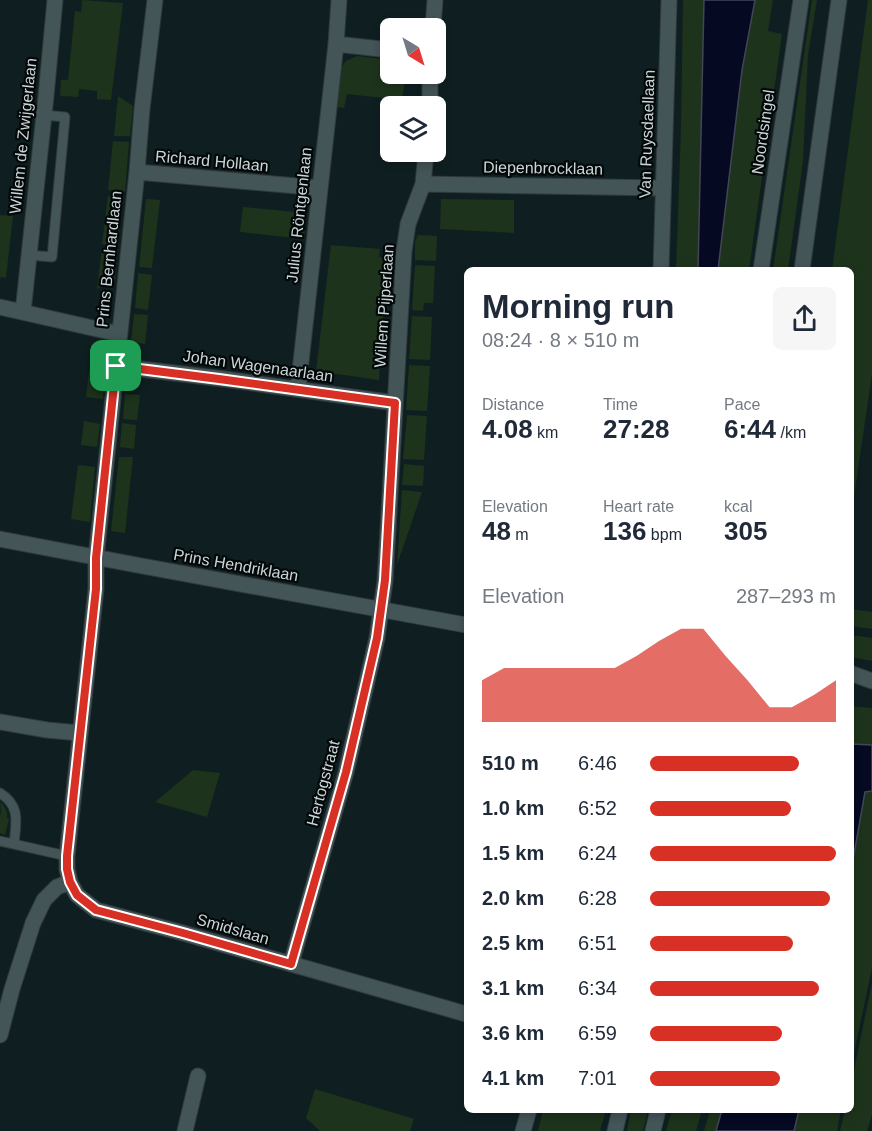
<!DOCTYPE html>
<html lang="en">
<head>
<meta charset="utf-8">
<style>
	body { margin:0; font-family:Helvetica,sans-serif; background:#f6f6f7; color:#1f2937; height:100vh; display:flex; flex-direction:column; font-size:22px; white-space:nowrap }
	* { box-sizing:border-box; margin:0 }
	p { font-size:20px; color:#747a83 }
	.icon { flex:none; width:33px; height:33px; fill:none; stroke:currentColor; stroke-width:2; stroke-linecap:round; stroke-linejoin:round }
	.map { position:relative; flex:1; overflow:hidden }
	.side { position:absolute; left:464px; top:267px; width:390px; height:846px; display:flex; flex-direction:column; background:#fff; border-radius:9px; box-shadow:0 3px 9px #0003 }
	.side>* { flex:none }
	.needle { width:39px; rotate:142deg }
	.controls { position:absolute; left:380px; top:18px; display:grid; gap:12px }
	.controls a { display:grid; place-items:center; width:66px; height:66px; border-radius:9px; background:#fff; box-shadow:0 3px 9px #0003; font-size:30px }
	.pin { position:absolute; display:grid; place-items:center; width:51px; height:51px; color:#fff; margin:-26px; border-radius:12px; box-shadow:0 3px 9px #0006 }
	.round { display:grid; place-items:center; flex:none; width:63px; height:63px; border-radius:9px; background:#f6f6f7 }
	.head { display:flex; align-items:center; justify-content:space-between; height:102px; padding:0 18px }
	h1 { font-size:33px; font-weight:700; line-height:45px }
	.metrics { display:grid; grid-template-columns:repeat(3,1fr); gap:9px; height:102px; padding:6px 18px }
	.metrics div { display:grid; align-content:center }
	.metrics b { font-size:26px; font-weight:700 }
	.metrics small { font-size:16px; font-weight:400 }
	.metrics p { font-size:16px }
	.chart { height:168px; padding:12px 18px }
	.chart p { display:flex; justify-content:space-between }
	.chart svg { width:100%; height:108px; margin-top:6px; fill:#d93025; opacity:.7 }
	ul { padding:0 18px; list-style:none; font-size:20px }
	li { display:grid; grid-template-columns:96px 72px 1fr; align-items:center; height:45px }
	li i { height:15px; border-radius:8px; background:#d93025 }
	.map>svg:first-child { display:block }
	.green { fill:#1d331b }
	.water { fill:#050922; stroke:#404658; stroke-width:1.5 }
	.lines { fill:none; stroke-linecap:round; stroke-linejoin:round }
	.lane-casing { stroke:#313a3c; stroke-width:11 }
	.street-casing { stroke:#313a3c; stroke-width:17 }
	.secondary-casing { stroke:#313a3c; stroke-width:17 }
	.lane { stroke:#445557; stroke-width:9 }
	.street { stroke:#445557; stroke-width:15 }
	.secondary { stroke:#445557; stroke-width:15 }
	.route-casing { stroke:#fff; stroke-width:12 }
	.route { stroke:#d93025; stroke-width:8 }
	.labels { text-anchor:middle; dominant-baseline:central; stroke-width:4.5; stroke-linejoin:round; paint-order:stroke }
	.street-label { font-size:16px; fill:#cbd5d6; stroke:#030809 }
</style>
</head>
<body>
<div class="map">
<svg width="872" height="1131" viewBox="0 0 872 1131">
	<rect width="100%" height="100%" fill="#0f1f21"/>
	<path class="green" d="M82,0L123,3L111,100L97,99V91L79,89L78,97L60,96L61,80H68L75,11L81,12Z
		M683,0H704L698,270H676L681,129Z
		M755,0H773L768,31L782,34L749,270H718L742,70Z
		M812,0H817L808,55L803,161L788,270H773Z
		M868,0H872V374L851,517L850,270H832Z
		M357,56L390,60V74H406L402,100L347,94L344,108L337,107L340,70L346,61Z
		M118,96L133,106L130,136H114Z
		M113,141L129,142L125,192L108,190Z
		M108,196L123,197L118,246L102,244Z
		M146,199L160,200L152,268L139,267Z
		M441,199L514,200V233L440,229Z
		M243,207L306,213L304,239L240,232Z
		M0,215L13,216L6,278L1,277L0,279Z
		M418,235L437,236L436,261L415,260V242Z
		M331,245L380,249L379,257L387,258L379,380L316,371Z
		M102,249L118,250L115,281L97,289Z
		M415,265L435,266L433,303H424L423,311L412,310Z
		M138,273L152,275L148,310L135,308Z
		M134,314L148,315L145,344L131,342Z
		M412,316L432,317L430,360L409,359Z
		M91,354L107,356L103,399L86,397Z
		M409,365L430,366L427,411L406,410Z
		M125,394L140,395L137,420L123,419Z
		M407,415L427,416L424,460L403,459Z
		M84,421L100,424L97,447L81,445Z
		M122,423L136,425L134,449L120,447Z
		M119,457H133L125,533L111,531Z
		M404,464L424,466L423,486L402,485Z
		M78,465L95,467L90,522L71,519Z
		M402,490L422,492L397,565Z
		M851,609L872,612V629L851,626Z
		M851,635L872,638V661L851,657Z
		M850,706L872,708V745L851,744Z
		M193,770L220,773L207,817L155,802Z
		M865,791H872V968L851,1067V871Z
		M0,802C5,806 8,812 7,818L9,819L5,835L0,833V815L1,813Z
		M872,983V1115L867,1131H840L845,1110H850L851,1084Z
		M315,1089L414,1119L410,1131H320L306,1118Z
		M543,1110H606L600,1131H538Z
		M631,1110H648L643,1131H627Z
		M672,1110H702L696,1131H666Z
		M710,1110H722L716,1131H704Z
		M799,1110H841L837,1131H794Z"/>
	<path class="water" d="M704,0H755L742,70L718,270H698Z
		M851,744L872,745V791L865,792L851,871Z
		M722,1110H799L794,1131H716Z"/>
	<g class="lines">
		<g class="lane-casing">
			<path id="lane" d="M29,255L52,257L65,117L44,115
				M0,793C21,806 16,823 14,844
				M0,841L67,856"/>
		</g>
		<g class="street-casing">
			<path id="street" d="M155,0L142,109L137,172L96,558V589L67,856V869L70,882L77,895L96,910L183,933L466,1014
				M433,28L435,0
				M336,44L390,50
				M430,74V106
				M137,172L320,188
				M423,184L663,188
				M661,270L669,0
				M0,307L119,334
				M23,312L46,96L55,0
				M116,366L224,379L395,403
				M298,389L336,44L339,0
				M0,539L142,566L466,625
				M850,673L872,681
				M0,722L47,730L80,733
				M291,964L346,772L377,638L385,581L404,251L408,224L423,184L426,152
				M0,1035L12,989L33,923L44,900L57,887L70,882
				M185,1131L198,1076
				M523,1131L529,1110"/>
		</g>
		<g class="secondary-casing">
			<path id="secondary" d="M761,270L801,0
				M802,270L839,0
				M615,1131L620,1110
				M653,1131L658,1110"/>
		</g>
		<use href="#lane" class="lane"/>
		<use href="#street" class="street"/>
		<use href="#secondary" class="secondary"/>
	</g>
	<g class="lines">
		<g class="route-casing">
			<path id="route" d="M116,366L219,379L395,403L385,580L377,638L346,772L291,964L183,933L96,910L77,895L70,882L67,869V856L96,589V558Z"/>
		</g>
		<use href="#route" class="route"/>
	</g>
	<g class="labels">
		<g class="street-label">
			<text transform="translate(763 132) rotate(-82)">Noordsingel</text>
			<text transform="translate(647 134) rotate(-88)">Van Ruysdaellaan</text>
			<text transform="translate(23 136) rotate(-84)">Willem de Zwijgerlaan</text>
			<text transform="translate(212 161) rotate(5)">Richard Hollaan</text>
			<text transform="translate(543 168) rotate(1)">Diepenbrocklaan</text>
			<text transform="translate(299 215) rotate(-84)">Julius Röntgenlaan</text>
			<text transform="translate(109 259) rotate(-84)">Prins Bernhardlaan</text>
			<text transform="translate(384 306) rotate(-86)">Willem Pijperlaan</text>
			<text transform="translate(258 366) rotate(8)">Johan Wagenaarlaan</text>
			<text transform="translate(236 565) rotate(10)">Prins Hendriklaan</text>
			<text transform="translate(323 783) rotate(-75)">Hertogstraat</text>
			<text transform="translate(233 929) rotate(16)">Smidslaan</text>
		</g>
	</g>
</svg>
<div class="controls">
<a><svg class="needle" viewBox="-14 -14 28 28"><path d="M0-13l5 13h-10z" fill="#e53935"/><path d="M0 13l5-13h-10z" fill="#747a83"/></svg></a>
<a><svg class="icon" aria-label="layers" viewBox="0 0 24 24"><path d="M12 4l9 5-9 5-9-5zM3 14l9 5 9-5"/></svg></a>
</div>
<div class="pin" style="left:116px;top:366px;background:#1e9e55"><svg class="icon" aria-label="arrive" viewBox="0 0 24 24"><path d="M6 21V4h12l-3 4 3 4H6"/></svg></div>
<section class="side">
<div class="head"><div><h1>Morning run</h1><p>08:24 · 8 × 510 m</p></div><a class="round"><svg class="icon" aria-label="share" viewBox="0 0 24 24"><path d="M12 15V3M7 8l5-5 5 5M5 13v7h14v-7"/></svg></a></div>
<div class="metrics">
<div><p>Distance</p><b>4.08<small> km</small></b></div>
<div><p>Time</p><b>27:28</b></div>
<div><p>Pace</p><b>6:44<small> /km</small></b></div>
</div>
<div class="metrics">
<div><p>Elevation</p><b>48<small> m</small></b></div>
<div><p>Heart rate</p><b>136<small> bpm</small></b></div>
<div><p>kcal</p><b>305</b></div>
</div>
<div class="chart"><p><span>Elevation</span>287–293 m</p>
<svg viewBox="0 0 160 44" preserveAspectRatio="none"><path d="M0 44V27L10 22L20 22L30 22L40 22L50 22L60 22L70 17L80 11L90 6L100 6L110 17L120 27L130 38L140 38L150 33L160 27V44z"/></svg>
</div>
<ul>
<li><b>510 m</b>6:46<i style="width:80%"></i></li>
<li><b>1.0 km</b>6:52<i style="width:76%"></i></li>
<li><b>1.5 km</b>6:24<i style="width:100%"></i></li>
<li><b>2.0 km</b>6:28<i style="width:97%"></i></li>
<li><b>2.5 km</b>6:51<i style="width:77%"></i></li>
<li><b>3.1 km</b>6:34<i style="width:91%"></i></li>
<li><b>3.6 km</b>6:59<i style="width:71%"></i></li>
<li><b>4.1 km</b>7:01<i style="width:70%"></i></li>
</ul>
</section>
</div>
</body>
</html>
